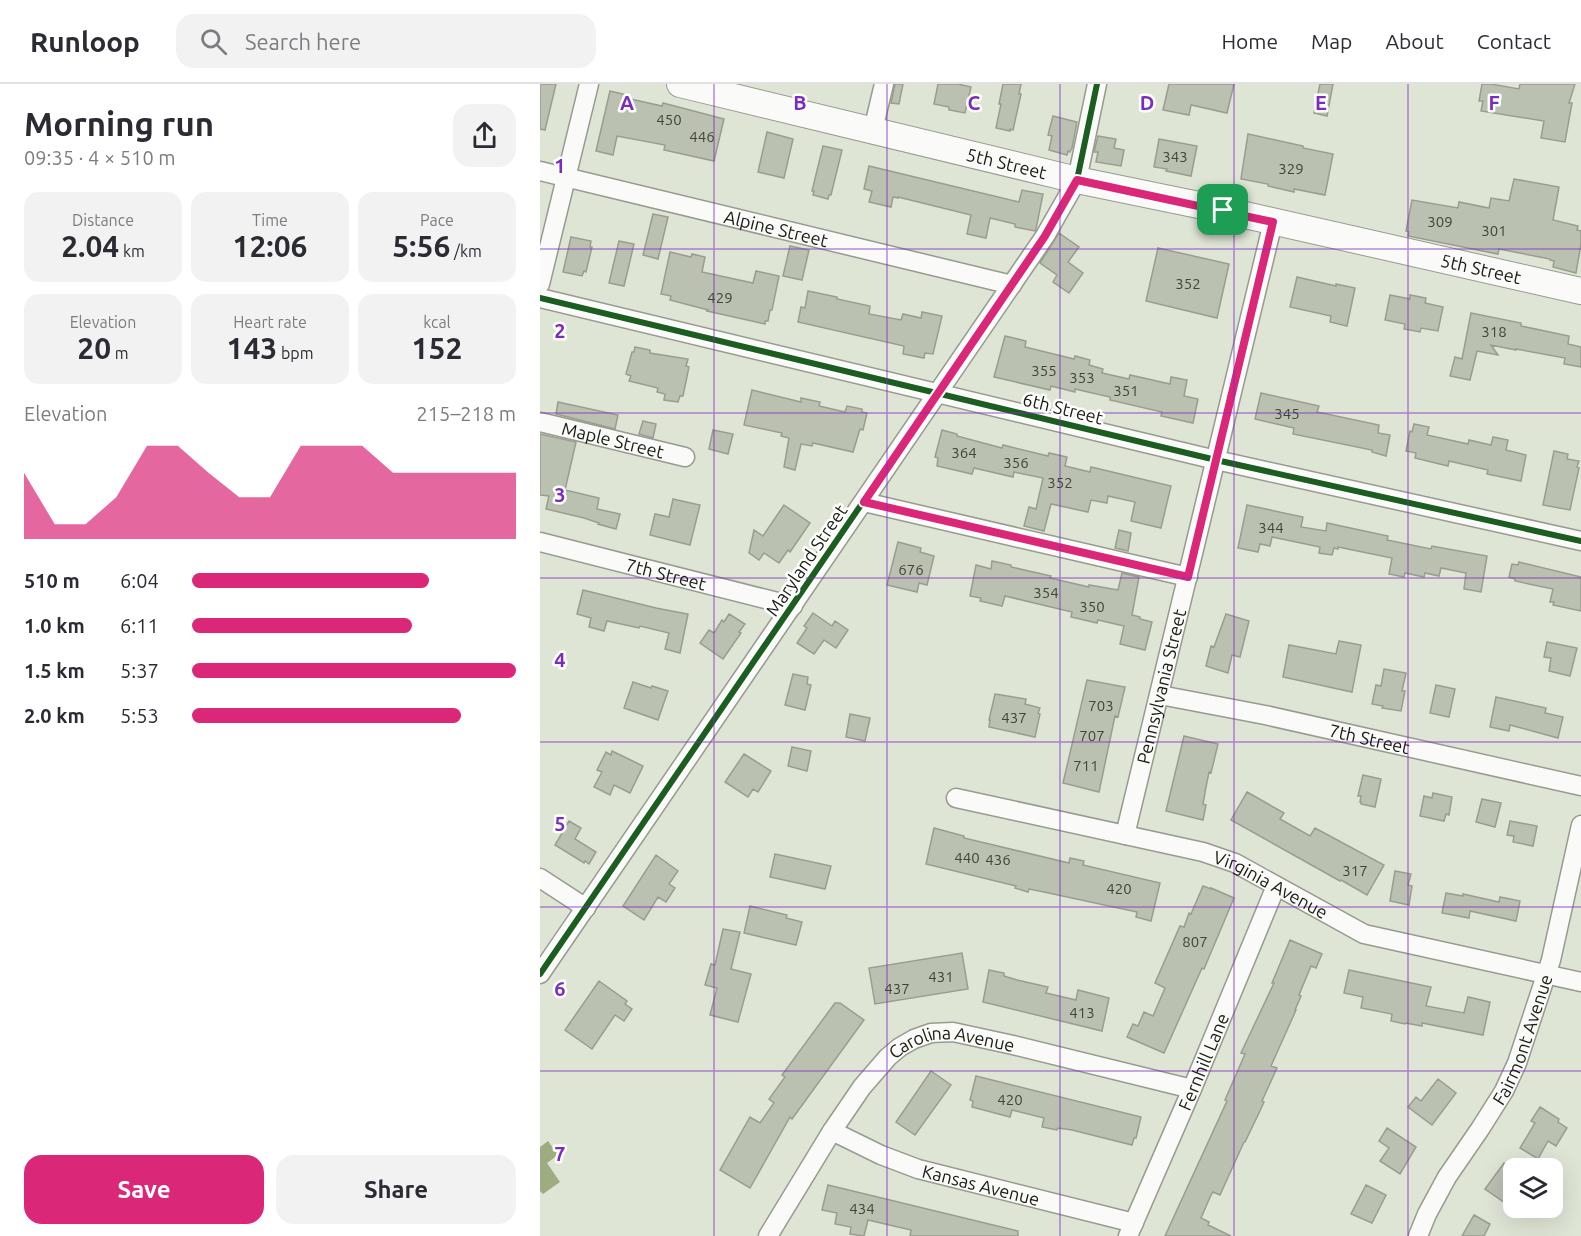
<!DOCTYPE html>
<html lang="en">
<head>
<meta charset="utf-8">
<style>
	body { margin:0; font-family:Ubuntu,sans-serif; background:#f2f2f3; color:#2b2b33; height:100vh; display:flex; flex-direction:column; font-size:22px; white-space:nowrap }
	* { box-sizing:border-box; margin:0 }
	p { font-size:20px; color:#7c7c81 }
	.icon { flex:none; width:33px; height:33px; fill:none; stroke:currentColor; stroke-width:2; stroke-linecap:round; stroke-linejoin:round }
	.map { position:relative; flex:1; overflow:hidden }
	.sheet { display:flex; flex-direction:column; background:#fff; width:540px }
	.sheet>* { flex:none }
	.fabs { position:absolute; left:963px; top:1074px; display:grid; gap:12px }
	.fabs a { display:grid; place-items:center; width:60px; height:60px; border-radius:12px; background:#fff; box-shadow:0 6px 24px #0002; font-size:30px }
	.pin { position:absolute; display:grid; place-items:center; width:51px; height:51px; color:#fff; margin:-26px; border-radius:12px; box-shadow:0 3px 9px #0006 }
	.round { display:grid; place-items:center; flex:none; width:63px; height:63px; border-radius:18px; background:#f2f2f3 }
	.headline { display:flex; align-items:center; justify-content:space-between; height:102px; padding:0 24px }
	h1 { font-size:33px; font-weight:700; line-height:45px }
	.figures { display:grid; grid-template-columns:repeat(3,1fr); gap:9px; height:102px; padding:6px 24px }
	.figures div { display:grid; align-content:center; border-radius:15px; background:#f2f2f3; text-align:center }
	.figures b { font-size:30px; font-weight:700 }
	.figures small { font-size:16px; font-weight:400 }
	.figures p { font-size:16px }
	.chart { height:168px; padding:12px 24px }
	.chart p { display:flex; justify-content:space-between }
	.chart svg { width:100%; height:108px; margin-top:6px; fill:#db2777; opacity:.7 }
	.cta { display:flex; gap:12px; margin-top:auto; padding:12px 24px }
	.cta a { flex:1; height:69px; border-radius:18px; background:#db2777; color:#fff; font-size:24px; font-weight:700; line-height:69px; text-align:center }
	.cta a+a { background:#f2f2f3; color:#2b2b33 }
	ul { padding:0 24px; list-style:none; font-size:20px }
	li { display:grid; grid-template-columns:96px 72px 1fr; align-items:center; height:45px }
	li i { height:15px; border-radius:8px; background:#db2777 }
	header { display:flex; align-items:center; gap:36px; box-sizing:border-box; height:84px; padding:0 30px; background:#fff; border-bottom:2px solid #e1e1e2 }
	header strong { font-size:28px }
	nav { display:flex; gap:33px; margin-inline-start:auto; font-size:21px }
	.search { width:420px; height:54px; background:#f2f2f3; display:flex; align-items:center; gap:15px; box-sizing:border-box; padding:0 21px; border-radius:18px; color:#7c7c81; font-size:22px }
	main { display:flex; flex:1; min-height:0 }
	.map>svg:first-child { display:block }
	.water { fill:#9eac82 }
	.building { fill:#bbc1b0; stroke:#999d91; stroke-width:1.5 }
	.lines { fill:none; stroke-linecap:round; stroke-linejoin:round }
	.street-casing { stroke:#979b8f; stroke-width:21 }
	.secondary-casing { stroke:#979b8f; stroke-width:28 }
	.street { stroke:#fafbf9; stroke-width:18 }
	.secondary { stroke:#fafbf9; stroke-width:26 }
	.cycleway-casing { stroke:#fff; stroke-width:10 }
	.cycleway { stroke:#1b5e20; stroke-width:6 }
	.route-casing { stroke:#fff; stroke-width:12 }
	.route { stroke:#db2777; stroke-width:8 }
	.grid { fill:none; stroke:#7b2cbf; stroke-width:1.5; stroke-opacity:0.55 }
	.labels { text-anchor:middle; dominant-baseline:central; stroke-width:5; stroke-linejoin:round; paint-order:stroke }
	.number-label { font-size:15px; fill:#414539 }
	.street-label { font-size:18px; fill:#181c11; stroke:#fff }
	.grid-label { font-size:20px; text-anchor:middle; font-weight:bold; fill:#7b2cbf; stroke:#fff; stroke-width:5; stroke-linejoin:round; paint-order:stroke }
</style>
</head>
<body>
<header>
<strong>Runloop</strong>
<div class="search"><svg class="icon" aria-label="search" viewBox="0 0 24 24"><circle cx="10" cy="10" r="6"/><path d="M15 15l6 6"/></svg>Search here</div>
<nav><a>Home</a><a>Map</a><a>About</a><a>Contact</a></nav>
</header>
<main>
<section class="sheet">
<div class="headline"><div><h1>Morning run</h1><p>09:35 · 4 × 510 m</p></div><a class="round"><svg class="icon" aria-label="share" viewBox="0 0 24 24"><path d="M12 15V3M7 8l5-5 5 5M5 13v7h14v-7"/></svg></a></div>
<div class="figures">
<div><p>Distance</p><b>2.04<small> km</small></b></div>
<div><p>Time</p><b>12:06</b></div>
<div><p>Pace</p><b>5:56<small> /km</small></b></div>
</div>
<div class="figures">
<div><p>Elevation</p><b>20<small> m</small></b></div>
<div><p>Heart rate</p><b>143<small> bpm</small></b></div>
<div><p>kcal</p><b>152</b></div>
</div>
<div class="chart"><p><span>Elevation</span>215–218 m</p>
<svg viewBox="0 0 160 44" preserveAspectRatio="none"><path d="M0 44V17L10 38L20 38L30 27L40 6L50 6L60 17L70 27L80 27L90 6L100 6L110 6L120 17L130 17L140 17L150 17L160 17V44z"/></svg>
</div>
<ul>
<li><b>510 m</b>6:04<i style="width:73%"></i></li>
<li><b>1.0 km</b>6:11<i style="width:68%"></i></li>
<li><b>1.5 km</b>5:37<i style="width:100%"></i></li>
<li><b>2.0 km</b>5:53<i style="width:83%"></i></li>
</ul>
<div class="cta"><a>Save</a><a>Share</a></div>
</section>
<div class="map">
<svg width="1041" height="1152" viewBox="0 0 1041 1152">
	<rect width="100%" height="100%" fill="#dfe5d5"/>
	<path class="water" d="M8,1057L18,1071L7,1079L20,1098L3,1110L0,1107V1063Z"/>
	<path class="building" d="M0,0H16L5,46L0,45Z
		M355,0H363L359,20L351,19Z
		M398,0H418L431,3L425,29L409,26V23L394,20Z
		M463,0H481L479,10H481L473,46L470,45V47L456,44L461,20H459Z
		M629,0H694L687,29L651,21L649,31L623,26Z
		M780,0H793L787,32L774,29Z
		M942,0H951L979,5L980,0H1035L1029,19H1032L1025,58L1001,54L1004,37L941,27L943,17H939Z
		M70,7L87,11L86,14L122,22L123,19L184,35L174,77L124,66L125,61L77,52L73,71L56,67Z
		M513,32L537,38L532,64L530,68L528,67L527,71L509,66L512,52L508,51Z
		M227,48L253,55L244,94L218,88Z
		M708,50L763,62V64L793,70L785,111L754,105V108L728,102V100L701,95Z
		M558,52L576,55L574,64L584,66L581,82L556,78L558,68H554Z
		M619,55L657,62L651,92L626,87L627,85L614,83Z
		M283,62L302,66L291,111H289L288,115L273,111L274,107H272Z
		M329,82L479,118L482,106L503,110L496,145L495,147L475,143V140L450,134L446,154L427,150L431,131L358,113V114L353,113L351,123L329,118L332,107L324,105Z
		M974,95L1019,103L1013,136L1038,142L1037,146L1041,147V160L1036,189L1013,183L1014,177L1010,176V175L959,165L958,170L868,152L869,148L866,147L872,116L918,124L919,118L949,124L951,114L969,117Z
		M113,130L128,133L118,175L103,171Z
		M519,149L539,163L528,178L543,189L529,209L513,198L517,191L500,179Z
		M31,153L51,157L50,163H52L46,188L44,187L42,192L23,188Z
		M79,157L94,160L84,202L69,199Z
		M250,162L269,166L262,196L243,192Z
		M618,164L689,180L677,234L606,217Z
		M130,168L151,173L152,170L165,173L162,188L213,199L216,187L239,192L232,226H230L228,237H225V240L167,227L168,226L130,216L131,212L121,210Z
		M757,193L796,202V200L815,204L807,242L790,238L791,232L750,223Z
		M268,207L297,213V215L330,222L329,230L361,236L363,230L381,234L382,228L402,232L393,270L385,269L384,274L363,270L364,262L258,238L261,223L265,224Z
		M850,211L870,215V211L886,214L885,219L903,223L898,247L881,244L880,248L864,245L865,240L845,236Z
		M931,229L981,239V242L1029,252L1028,260L1041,263V283L1024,280L1025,274L976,265V266L951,261L958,271L937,267L930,296L910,292L915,273L922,275Z
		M465,252L486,257L485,263L534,275L535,272L550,276L549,281L563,285L562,289L589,295L590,291L630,300L631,293L647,296L644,312L658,315L653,339L621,332L622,328L570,316V313L535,305V308L511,302L510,306L454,293Z
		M95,263L110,266V269L148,275L146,282L149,283L143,312H140L138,318L124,316L125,310L117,308L118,304L89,297L91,292L86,290L92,268H94Z
		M212,306L261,318V314L280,318L279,322L305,328L307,322L322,325V328L327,329L323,346L320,345L313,368L273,359L272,362L261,360L255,386L244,383L249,354L241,352L242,349L204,341Z
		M721,309L779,322L777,328L839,341L838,349L850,351L846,372L832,368V366L753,350L754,344L715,335Z
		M18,318L78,331L75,345L16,330Z
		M103,337L116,340L113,354L99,350Z
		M874,340L889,343L887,351L928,360L929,356L951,361L953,353L968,356L966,366L986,371L981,397L947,390L948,386L909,377L908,382L875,374L876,369L866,367L870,347L872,348Z
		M173,346L193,350L188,370L169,365Z
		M402,346L417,350V352L462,364L463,361L508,372L509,369L527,373L525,382L550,388L551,383L631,402L621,444L591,437L595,418L568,412L567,419L551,416L548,428L511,420L504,447L484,442L489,423L496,425L503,394L474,388L473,393L434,384L432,390L397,382L398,374L395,373Z
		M0,350L36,358L25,406L59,414L57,425L80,430L76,445L58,440L59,439L44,434L6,425L9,412L0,411Z
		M1014,367L1028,370L1027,375L1039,377L1037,383L1039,384L1030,426L1003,421Z
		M133,415L160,421L150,461L110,451L115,430L129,433Z
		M244,421L270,439L250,468L248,466L239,479L224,469L219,476L209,469L214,446L223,452Z
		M707,421L763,433L761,443L786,447L787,439L848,452L847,456L891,465L892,462L947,472L941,508L924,505L926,489L901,484L899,492L885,489L884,493L865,489L864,493L849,490L852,474L798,463V465L794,464L792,471L779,469L780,463L732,453L730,462L720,460L718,468L698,464Z
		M579,446L591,449L588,467L575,464Z
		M358,458L381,464L380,468L394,472L387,501L379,499L377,508L347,501Z
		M452,477L471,481V483L511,492L510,494L549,503V501L578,506L582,489L599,493L592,531L600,533V535L612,538L605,566L580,560L584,542L558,536L557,539L531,533L532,528L465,512L462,522L440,517L441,514L430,512L436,481L451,485Z
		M979,478L1041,493V527L1013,521L1014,518H1010L1013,505L975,497V495L969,493L972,480L978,481Z
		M43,506L116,524L148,530L140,569L125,565L129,549L100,542L99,544L67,537L64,547L49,543L51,534L37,530Z
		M273,529L292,542L295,537L308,546L296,564L284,556L274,570L257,559L267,544L264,542Z
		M189,530L205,540L199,548L201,549L183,575L160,559L169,546L174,549L182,536L184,538Z
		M686,530L709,537L700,573L692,571L688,589L666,582L671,562L674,563Z
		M799,557L821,561L812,608L743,593L749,561L796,570Z
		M1007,558L1037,564L1030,592L1009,587L1011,574L1004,573Z
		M844,585L866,589L862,607H865L861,627L842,624L843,622L832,620L836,601L841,602Z
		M253,590L268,593L267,600L271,601L265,626L245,621Z
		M547,596L585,603L578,633L575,632L559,708L523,699Z
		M93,598L111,604L112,602L128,607L118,636L84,624Z
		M896,601L915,605L909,633L890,629Z
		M455,610L486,615L485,620L500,624L498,629L500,630L495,653L449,643L450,636H449Z
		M956,613L1006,624L1005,629L1023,633L1018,654L970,641L969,647L950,643Z
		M310,630L330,634L325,657L306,653Z
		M644,652L678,660L671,689L669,688L666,703L663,720L666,721L663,736L626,727Z
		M252,663L271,667L267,687L248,682Z
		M72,667L103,682L90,709L74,701L70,711L54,703L62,688L57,686L66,668L71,671Z
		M204,670L231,687L218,708L213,705L208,713L185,698Z
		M823,691L841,695L835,723L821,720V718H820L821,712H818Z
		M707,708L744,729L740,735L770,752L775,744L844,781L827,811L801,796L800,797L691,736Z
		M893,709L912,713L909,731L906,730L904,737L880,732L884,712L892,714Z
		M942,715L961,719L955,743L936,738Z
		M29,737L41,744L35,755L56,768L49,780L45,777L44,779L15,761Z
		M970,737L997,742L993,762L973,758L974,752L967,751Z
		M394,744L424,752V754L529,779L530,774L544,777L543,781L620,799L611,837L596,833L597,828L504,808L489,805L488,808L475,804L476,802L386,780Z
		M235,770L291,782L285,805L230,793Z
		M116,771L138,787L129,800L135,804L126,818L118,813L104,836L83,822Z
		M855,787L871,790L868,801L872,802L869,821L850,817Z
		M663,802L671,805V804L694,814L664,885L662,884L624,969L587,953L593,940L598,942L604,928L613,932L625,904L615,899L640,842L644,843L649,829L651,830Z
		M906,809L923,812V810L959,818L960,813L980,817L976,837L930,827L929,834L902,829Z
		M210,822L247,831L246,834L262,838L256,861L204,849Z
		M183,845L200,848L191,885L211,890L198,938L170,931L177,904L165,901L171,880L175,881Z
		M750,856L782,870L776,884L771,882L759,911L761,912L755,926H756L731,982L737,984L722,1017L724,1018L718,1031L705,1058H704L680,1111L673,1108L671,1111L661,1134L669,1138L668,1141L691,1152H625L687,1017L685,1016L705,970L701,969L734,899H732Z
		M422,869L428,905L335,920L329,884Z
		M449,886L464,889V892L477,896L508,903L506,909L536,916L538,906L569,914L562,947L443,918Z
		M809,886L891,903L886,922L924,929L928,913L950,918L943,951L882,939V942L866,939L865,940L851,937L852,930L821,924L823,913L804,909Z
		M59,897L87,917L85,920L92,925L84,937L75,931L52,965L25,946Z
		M295,919H300L324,936L252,1035L250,1033L210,1104L180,1086L210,1033L220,1039L234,1019L229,1015L245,993L242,991Z
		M391,987L411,1001L375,1051L356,1038Z
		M436,992L601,1033L596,1054H594L592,1061L532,1046L518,1044L517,1046L502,1043L504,1034L472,1026L470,1033L432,1023L433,1017L430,1016Z
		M898,995L916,1009L892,1041L868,1023L876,1013L881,1017Z
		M1000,1023L1019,1035L1018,1038L1027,1044L1016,1062L1008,1057L998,1075L980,1064L995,1039L991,1037Z
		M847,1044L876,1063L860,1090L840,1077L849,1064L839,1057Z
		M964,1079L974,1085V1125L945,1105Z
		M288,1101L478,1147V1152H370L371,1146L328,1136L324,1152L310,1150L311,1143L295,1140L297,1129L282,1126Z
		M826,1101L846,1111L832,1139L811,1130Z
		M934,1131L950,1140L944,1152H922Z"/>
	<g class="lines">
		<g class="street-casing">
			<g id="street">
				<path d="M333,46L344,0"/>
				<path id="s1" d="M0,87L472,201"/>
				<path d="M0,200L49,0"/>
				<path d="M0,214L676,376L1041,457"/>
				<path id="s2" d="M0,338L145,373"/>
				<path d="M324,418L648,493"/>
				<path id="s3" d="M0,458L253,522"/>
				<path id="s4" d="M620,611L725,631L1041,702"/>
				<path id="s5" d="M416,714L663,768L695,779L824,850L1041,898"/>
				<path id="s6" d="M585,751L733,138"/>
				<path d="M0,794L46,824"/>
				<path d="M0,890L505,152L537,96L557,0"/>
				<path id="s7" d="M292,1047L341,1071L378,1085L594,1139"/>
				<path id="s8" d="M228,1152L292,1047L322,1003L348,973L360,963L374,955L391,949L413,948L473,961L652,1005"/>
				<path id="s9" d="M588,1152L652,1005L736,802"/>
				<path id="s10" d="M878,1152L887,1130L907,1093L940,1045L964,1007L977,979L1011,876L1041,741"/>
			</g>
		</g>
		<g class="secondary-casing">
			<g id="secondary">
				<path id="s11" d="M140,0L537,96L683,126L1041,207"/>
			</g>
		</g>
		<use href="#street" class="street"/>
		<use href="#secondary" class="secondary"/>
		<g class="cycleway-casing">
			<path id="cycleway" d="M0,214L676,376L1041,457
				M0,890L505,152L537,96L557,0"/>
		</g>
		<use href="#cycleway" class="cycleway"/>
	</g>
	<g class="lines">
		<g class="route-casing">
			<path id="route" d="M537,96L733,138L648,493L324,418L505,152Z"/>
		</g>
		<use href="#route" class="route"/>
	</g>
	<path class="grid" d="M174,0V1152M347,0V1152M520,0V1152M694,0V1152M868,0V1152M0,165H1041M0,329H1041M0,494H1041M0,658H1041M0,823H1041M0,987H1041"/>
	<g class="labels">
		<g class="number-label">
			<text x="129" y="35">450</text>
			<text x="162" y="52">446</text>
			<text x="635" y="72">343</text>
			<text x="751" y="84">329</text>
			<text x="900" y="137">309</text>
			<text x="954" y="146">301</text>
			<text x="648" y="199">352</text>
			<text x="180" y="213">429</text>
			<text x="954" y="247">318</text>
			<text x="504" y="286">355</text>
			<text x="542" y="293">353</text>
			<text x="586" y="306">351</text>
			<text x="747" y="329">345</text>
			<text x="424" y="368">364</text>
			<text x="476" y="378">356</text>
			<text x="520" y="398">352</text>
			<text x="731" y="443">344</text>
			<text x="371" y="485">676</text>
			<text x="506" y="508">354</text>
			<text x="552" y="522">350</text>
			<text x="561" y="621">703</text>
			<text x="474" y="633">437</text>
			<text x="552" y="651">707</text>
			<text x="546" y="681">711</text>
			<text x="427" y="773">440</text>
			<text x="458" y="775">436</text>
			<text x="815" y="786">317</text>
			<text x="579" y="804">420</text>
			<text x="655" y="857">807</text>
			<text x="401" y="892">431</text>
			<text x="357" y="904">437</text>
			<text x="542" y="928">413</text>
			<text x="470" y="1015">420</text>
			<text x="322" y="1124">434</text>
		</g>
		<g class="street-label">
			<text stroke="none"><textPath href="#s11" startOffset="336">5th Street</textPath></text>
			<text stroke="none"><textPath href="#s1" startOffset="243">Alpine Street</textPath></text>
			<text stroke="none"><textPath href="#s11" startOffset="822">5th Street</textPath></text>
			<text transform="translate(523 324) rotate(14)">6th Street</text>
			<text stroke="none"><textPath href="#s2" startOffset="75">Maple Street</textPath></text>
			<text transform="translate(266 476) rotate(-56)">Maryland Street</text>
			<text stroke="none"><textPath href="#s3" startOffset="130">7th Street</textPath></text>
			<text stroke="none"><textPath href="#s6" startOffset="153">Pennsylvania Street</textPath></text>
			<text stroke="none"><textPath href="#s4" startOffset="214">7th Street</textPath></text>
			<text stroke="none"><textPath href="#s5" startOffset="328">Virginia Avenue</textPath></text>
			<text stroke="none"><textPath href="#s10" startOffset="224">Fairmont Avenue</textPath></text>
			<text stroke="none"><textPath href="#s8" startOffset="285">Carolina Avenue</textPath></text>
			<text stroke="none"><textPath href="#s9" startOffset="190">Fernhill Lane</textPath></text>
			<text stroke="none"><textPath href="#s7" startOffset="159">Kansas Avenue</textPath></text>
		</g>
	</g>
	<g class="grid-label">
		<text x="87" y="26">A</text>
		<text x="260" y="26">B</text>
		<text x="434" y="26">C</text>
		<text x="607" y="26">D</text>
		<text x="781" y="26">E</text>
		<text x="954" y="26">F</text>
		<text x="20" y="89">1</text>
		<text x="20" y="254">2</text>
		<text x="20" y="418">3</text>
		<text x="20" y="583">4</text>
		<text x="20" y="747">5</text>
		<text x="20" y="912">6</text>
		<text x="20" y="1077">7</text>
	</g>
</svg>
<div class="fabs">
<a><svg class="icon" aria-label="layers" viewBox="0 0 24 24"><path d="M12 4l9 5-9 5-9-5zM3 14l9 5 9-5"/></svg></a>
</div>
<div class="pin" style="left:683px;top:126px;background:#1e9e55"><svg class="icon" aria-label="arrive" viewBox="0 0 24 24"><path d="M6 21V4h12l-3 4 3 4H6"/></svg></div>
</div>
</main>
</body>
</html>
